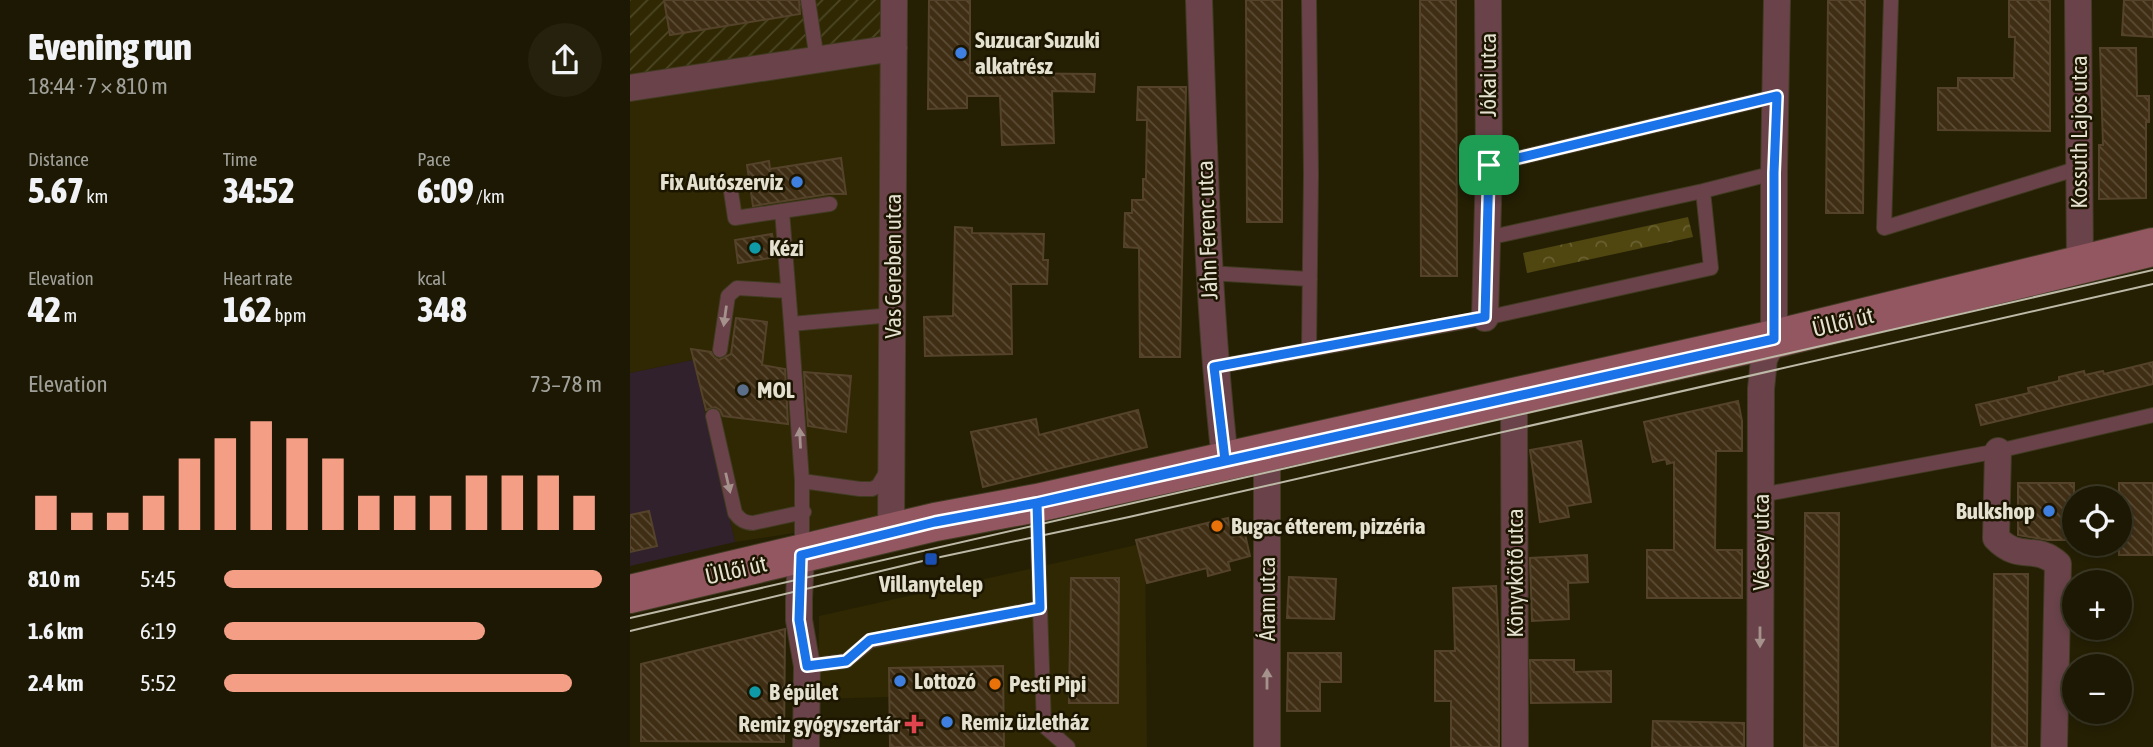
<!DOCTYPE html>
<html lang="en">
<head>
<meta charset="utf-8">
<style>
	body { margin:0; font-family:"Asap Condensed",sans-serif; background:#25210d; color:#f1f3f6; height:100vh; display:flex; flex-direction:column; font-size:26px; white-space:nowrap }
	* { box-sizing:border-box; margin:0 }
	p { font-size:23px; color:#a0a09a }
	.icon { flex:none; width:38px; height:38px; fill:none; stroke:currentColor; stroke-width:2; stroke-linecap:round; stroke-linejoin:round }
	.map { position:relative; flex:1; overflow:hidden }
	.details { display:flex; flex-direction:column; background:#1c1803; width:630px }
	.details>* { flex:none }
	.tools { position:absolute; left:1432px; top:486px; display:grid; gap:14px }
	.tools a { display:grid; place-items:center; width:70px; height:70px; border-radius:50%; background:#1c1803; box-shadow:0 4px 10px #0003,0 0 0 2px #3a3725; font-size:35px }
	.pin { position:absolute; display:grid; place-items:center; width:60px; height:60px; color:#fff; margin:-30px; border-radius:14px; box-shadow:0 4px 10px #0006 }
	.round { display:grid; place-items:center; flex:none; width:74px; height:74px; border-radius:37px; background:#25210d }
	.head { display:flex; align-items:center; justify-content:space-between; height:119px; padding:0 28px }
	h1 { font-size:38px; font-weight:800; line-height:52px }
	.metrics { display:grid; grid-template-columns:repeat(3,1fr); gap:10px; height:119px; padding:7px 28px }
	.metrics div { display:grid; align-content:center }
	.metrics b { font-size:35px; font-weight:800 }
	.metrics small { font-size:19px; font-weight:400 }
	.metrics p { font-size:19px }
	.chart { height:196px; padding:14px 28px }
	.chart p { display:flex; justify-content:space-between }
	.chart svg { width:100%; height:126px; margin-top:7px; stroke:#f49e86; stroke-width:6 }
	ul { padding:0 28px; list-style:none; font-size:23px }
	li { display:grid; grid-template-columns:112px 84px 1fr; align-items:center; height:52px }
	li i { height:18px; border-radius:9px; background:#f49e86 }
	main { display:flex; flex:1; min-height:0 }
	.map>svg:first-child { display:block }
	.built { fill:#2f2802 }
	.industrial { fill:url(#industrial-furrows) }
	.education { fill:#31212c }
	.park { fill:url(#park-crowns) }
	.building { fill:url(#building-back-hatch); stroke:#54432a; stroke-width:2 }
	.lines { fill:none; stroke-linecap:round; stroke-linejoin:round }
	.service-casing { stroke:#403b21; stroke-width:16 }
	.minor-casing { stroke:#403b21; stroke-width:28 }
	.secondary-casing { stroke:#403b21; stroke-width:40 }
	.service { stroke:#694349; stroke-width:14 }
	.minor { stroke:#694349; stroke-width:26 }
	.secondary { stroke:#925760; stroke-width:38 }
	.tram { stroke:#bdb9a7; stroke-width:2 }
	.oneway { fill:#a6928d }
	.route-casing { stroke:#fff; stroke-width:14 }
	.route { stroke:#1a73e8; stroke-width:9 }
	.shop-dot { fill:#3f7fe0; stroke:#1c1600; stroke-width:2.5 }
	.culture-dot { fill:#0f9aa8; stroke:#1c1600; stroke-width:2.5 }
	.service-dot { fill:#5c6f8a; stroke:#1c1600; stroke-width:2.5 }
	.food-dot { fill:#e8710a; stroke:#1c1600; stroke-width:2.5 }
	.transit-dot { fill:#1a4fb4; stroke:#1c1600; stroke-width:2.5 }
	.health-dot { fill:#e0444e; stroke:#1c1600; stroke-width:2.5 }
	.labels { text-anchor:middle; dominant-baseline:central; stroke-width:5; stroke-linejoin:round; paint-order:stroke }
	.poi-label { font-size:23px; font-weight:bold; fill:#e4e1d1; stroke:#1c1600; text-anchor:start }
	.street-label { font-size:23px; fill:#e4e1d1; stroke:#1c1600 }
</style>
</head>
<body>
<main>
<section class="details">
<div class="head"><div><h1>Evening run</h1><p>18:44 · 7 × 810 m</p></div><a class="round"><svg class="icon" aria-label="share" viewBox="0 0 24 24"><path d="M12 15V3M7 8l5-5 5 5M5 13v7h14v-7"/></svg></a></div>
<div class="metrics">
<div><p>Distance</p><b>5.67<small> km</small></b></div>
<div><p>Time</p><b>34:52</b></div>
<div><p>Pace</p><b>6:09<small> /km</small></b></div>
</div>
<div class="metrics">
<div><p>Elevation</p><b>42<small> m</small></b></div>
<div><p>Heart rate</p><b>162<small> bpm</small></b></div>
<div><p>kcal</p><b>348</b></div>
</div>
<div class="chart"><p><span>Elevation</span>73–78 m</p>
<svg viewBox="0 0 160 44" preserveAspectRatio="none"><path d="M5 44V32M15 44V38M25 44V38M35 44V32M45 44V19M55 44V12M65 44V6M75 44V12M85 44V19M95 44V32M105 44V32M115 44V32M125 44V25M135 44V25M145 44V25M155 44V32"/></svg>
</div>
<ul>
<li><b>810 m</b>5:45<i style="width:100%"></i></li>
<li><b>1.6 km</b>6:19<i style="width:69%"></i></li>
<li><b>2.4 km</b>5:52<i style="width:92%"></i></li>
</ul>
</section>
<div class="map">
<svg width="1523" height="747" viewBox="0 0 1523 747">
	<defs>
		<pattern id="industrial-furrows" width="10" height="10" patternUnits="userSpaceOnUse" patternTransform="scale(1.75)"><rect width="10" height="10" fill="#2f2802"/><path d="M-1 1l2-2M0 10L10 0M9 11l2-2" fill="none" stroke="#4d4726"/></pattern>
		<pattern id="park-crowns" width="20" height="18" patternUnits="userSpaceOnUse" patternTransform="scale(1.75)"><rect width="20" height="18" fill="#504610"/><path d="M2 6a3 3 0 1 1 6 0M12 15a3 3 0 1 1 6 0" fill="none" stroke="#696032"/></pattern>
		<pattern id="building-back-hatch" width="6" height="6" patternUnits="userSpaceOnUse" patternTransform="scale(1.75)"><rect width="6" height="6" fill="#3f2e14"/><path d="M-1 5l2 2M0 0l6 6M5-1l2 2" fill="none" stroke="#5b4c35"/></pattern>
	</defs>
	<rect width="100%" height="100%" fill="#252004"/>
	<path class="built" d="M250,46V520L105,542L63,360L0,373V82Z
		M515,543L517,747H260L259,697L188,699L189,616Z"/>
	<path class="industrial" d="M0,0H250V46L0,82Z"/>
	<path class="education" d="M63,360L105,542L0,566V373Z"/>
	<path class="park" d="M1058,217L1063,237L897,273L893,253Z"/>
	<path class="building" d="M34,0H169L170,14L40,35Z
		M299,0H340V73L465,74L464,92L422,91L424,143L372,145L370,96H337V108L298,109Z
		M616,0H652V222H617Z
		M790,0H826L827,276H791Z
		M1198,0H1235L1233,213H1196Z
		M1379,0H1420V131L1308,130V88H1328V78H1384L1385,37H1379Z
		M1494,0H1523V37L1492,35Z
		M1470,48H1506L1507,96H1519V122H1516V198L1469,199V145H1473Z
		M508,87H556L550,357H510L509,248L494,247L495,213H502V200H513V179H516L517,120H507Z
		M211,158L216,194H199L123,206L117,165L139,161L140,169Z
		M325,227L342,228V233L414,234L413,260H418L417,284H381L382,354L295,356L294,317L323,316Z
		M142,234L146,257L108,263L105,240Z
		M106,318L137,322L132,365L155,369L158,424L93,416L90,410L85,407L76,410L61,349L81,352L84,357L89,360L101,354Z
		M1523,362V384L1351,425L1346,405L1399,393L1398,388L1429,381V377L1454,371L1455,375L1473,371L1474,374Z
		M174,372L221,376L216,432L178,426Z
		M1108,401L1112,421V451H1086L1085,550H1112V598H1017V550H1044V462L1037,464L1036,459L1023,462L1014,422Z
		M508,410L517,447L353,487L341,432L406,419L409,435Z
		M951,441L961,502L937,506L939,517L910,522L900,450Z
		M1388,483H1444V540H1418L1388,535Z
		M1489,483H1523V555H1489Z
		M19,511L27,546L0,552V515Z
		M1175,513H1209L1208,747H1174Z
		M598,518L602,537L615,534L620,556L598,562L600,570L578,576L577,568L517,583L506,540Z
		M957,555L958,582L938,583L939,619L902,621L900,558Z
		M1364,574H1398L1397,747H1362Z
		M659,577L706,579L704,619L657,618Z
		M441,578H489L488,703H439Z
		M866,586L869,648V747H821V701H805V651H825L823,588Z
		M155,629L154,742L11,741V664Z
		M658,653H711V682H690V711H657Z
		M900,660H944V672L981,671V702L901,703Z
		M373,666L374,747H260L259,668Z
		M1023,721L1114,723V747H1022Z"/>
	<g class="lines">
		<g class="service-casing">
			<path id="service" d="M178,0L187,60
				M1261,0L1254,228L1449,168
				M859,165L1147,96
				M100,185L105,218L152,211
				M857,238L1073,191L1144,173
				M578,273L680,279
				M161,324L152,211L200,204
				M90,350L98,296L107,288L158,291
				M679,350L681,174L679,0
				M584,367L855,318L1081,268L1073,191
				M83,416L105,513C110,520 115,523 123,523L174,512
				M172,481L230,489H242L248,486L257,471
				M1131,495L1368,451L1523,415
				M172,550V481L161,324L262,315
				M410,608L414,726L438,747
				M177,666L216,661L240,641L410,608L407,504"/>
		</g>
		<g class="minor-casing">
			<path id="minor" d="M569,0C574,154 578,307 595,460
				M1448,0L1450,265
				M0,88L264,48
				M855,318L859,165L858,0
				M884,398L885,747
				M637,451V747
				M1368,451L1366,538C1390,563 1405,543 1428,564L1424,747
				M261,532L264,0
				M171,555L169,599V620L177,666L176,747
				M1130,747L1131,389L1134,359L1144,339V173L1147,0"/>
		</g>
		<g class="secondary-casing">
			<path id="secondary" d="M0,594L305,522L407,503L1144,339L1523,247"/>
		</g>
		<use href="#service" class="service"/>
		<use href="#minor" class="minor"/>
		<use href="#secondary" class="secondary"/>
		<path class="tram" d="M0,618L1523,270
			M0,631L301,559L499,517L1523,284"/>
	</g>
	<defs><path id="oneway-solid" d="M-6-.8H1V-3.2L6.5 0L1 3.2V.8H-6Z" transform="scale(1.75)"/></defs>
	<g class="oneway">
		<use href="#oneway-solid" transform="translate(95 316) rotate(98)"/>
		<use href="#oneway-solid" transform="translate(170 438) rotate(-93)"/>
		<use href="#oneway-solid" transform="translate(98 483) rotate(77)"/>
		<use href="#oneway-solid" transform="translate(1130 637) rotate(90)"/>
		<use href="#oneway-solid" transform="translate(637 679) rotate(-90)"/>
	</g>
	<g class="lines">
		<g class="route-casing">
			<path id="route" d="M859,165L855,317L584,367L595,460L407,503L410,608L240,640L216,661L177,666L169,620L171,555L305,522L407,503L1144,339V173L1147,96L859,165"/>
		</g>
		<use href="#route" class="route"/>
	</g>
	<g class="shop-dot">
		<circle cx="331" cy="53" r="7"/>
		<circle cx="167" cy="182" r="7"/>
		<circle cx="1419" cy="511" r="7"/>
		<circle cx="270" cy="681" r="7"/>
		<circle cx="317" cy="722" r="7"/>
	</g>
	<g class="culture-dot">
		<circle cx="125" cy="248" r="7"/>
		<circle cx="125" cy="692" r="7"/>
	</g>
	<circle class="service-dot" cx="113" cy="390" r="7"/>
	<g class="food-dot">
		<circle cx="587" cy="526" r="7"/>
		<circle cx="365" cy="684" r="7"/>
	</g>
	<rect class="transit-dot" x="294" y="552" width="14" height="14" rx="3.5"/>
	<path class="health-dot" d="M280.5 713.5h7v7h7v7h-7v7h-7v-7h-7v-7h7z"/>
	<g class="labels">
		<g class="poi-label">
			<text x="345" y="40">Suzucar Suzuki<tspan x="345" dy="26">alkatrész</tspan></text>
			<text x="153" y="182" text-anchor="end">Fix Autószerviz</text>
			<text x="139" y="248">Kézi</text>
			<text x="127" y="390">MOL</text>
			<text x="1405" y="511" text-anchor="end">Bulkshop</text>
			<text x="601" y="526">Bugac étterem, pizzéria</text>
			<text x="301" y="584" text-anchor="middle">Villanytelep</text>
			<text x="284" y="681">Lottozó</text>
			<text x="379" y="684">Pesti Pipi</text>
			<text x="139" y="692">B épület</text>
			<text x="331" y="722">Remiz üzletház</text>
			<text x="270" y="724" text-anchor="end">Remiz gyógyszertár</text>
		</g>
		<g class="street-label">
			<text transform="translate(858 75) rotate(-90)">Jókai utca</text>
			<text transform="translate(1449 132) rotate(-90)">Kossuth Lajos utca</text>
			<text transform="translate(577 230) rotate(-92)">Jáhn Ferenc utca</text>
			<text transform="translate(263 266) rotate(-90)">Vas Gereben utca</text>
			<text transform="translate(1213 322) rotate(-14)">Üllői út</text>
			<text transform="translate(1131 542) rotate(-90)">Vécsey utca</text>
			<text transform="translate(106 570) rotate(-13)">Üllői út</text>
			<text transform="translate(885 573) rotate(-90)">Könyvkötő utca</text>
			<text transform="translate(637 599) rotate(-90)">Áram utca</text>
		</g>
	</g>
</svg>
<div class="tools">
<a><svg class="icon" aria-label="locate" viewBox="0 0 24 24"><circle cx="12" cy="12" r="6"/><path d="M12 2v4M12 18v4M2 12h4M18 12h4"/></svg></a>
<a>+</a>
<a>−</a>
</div>
<div class="pin" style="left:859px;top:165px;background:#1e9e55"><svg class="icon" aria-label="arrive" viewBox="0 0 24 24"><path d="M6 21V4h12l-3 4 3 4H6"/></svg></div>
</div>
</main>
</body>
</html>
